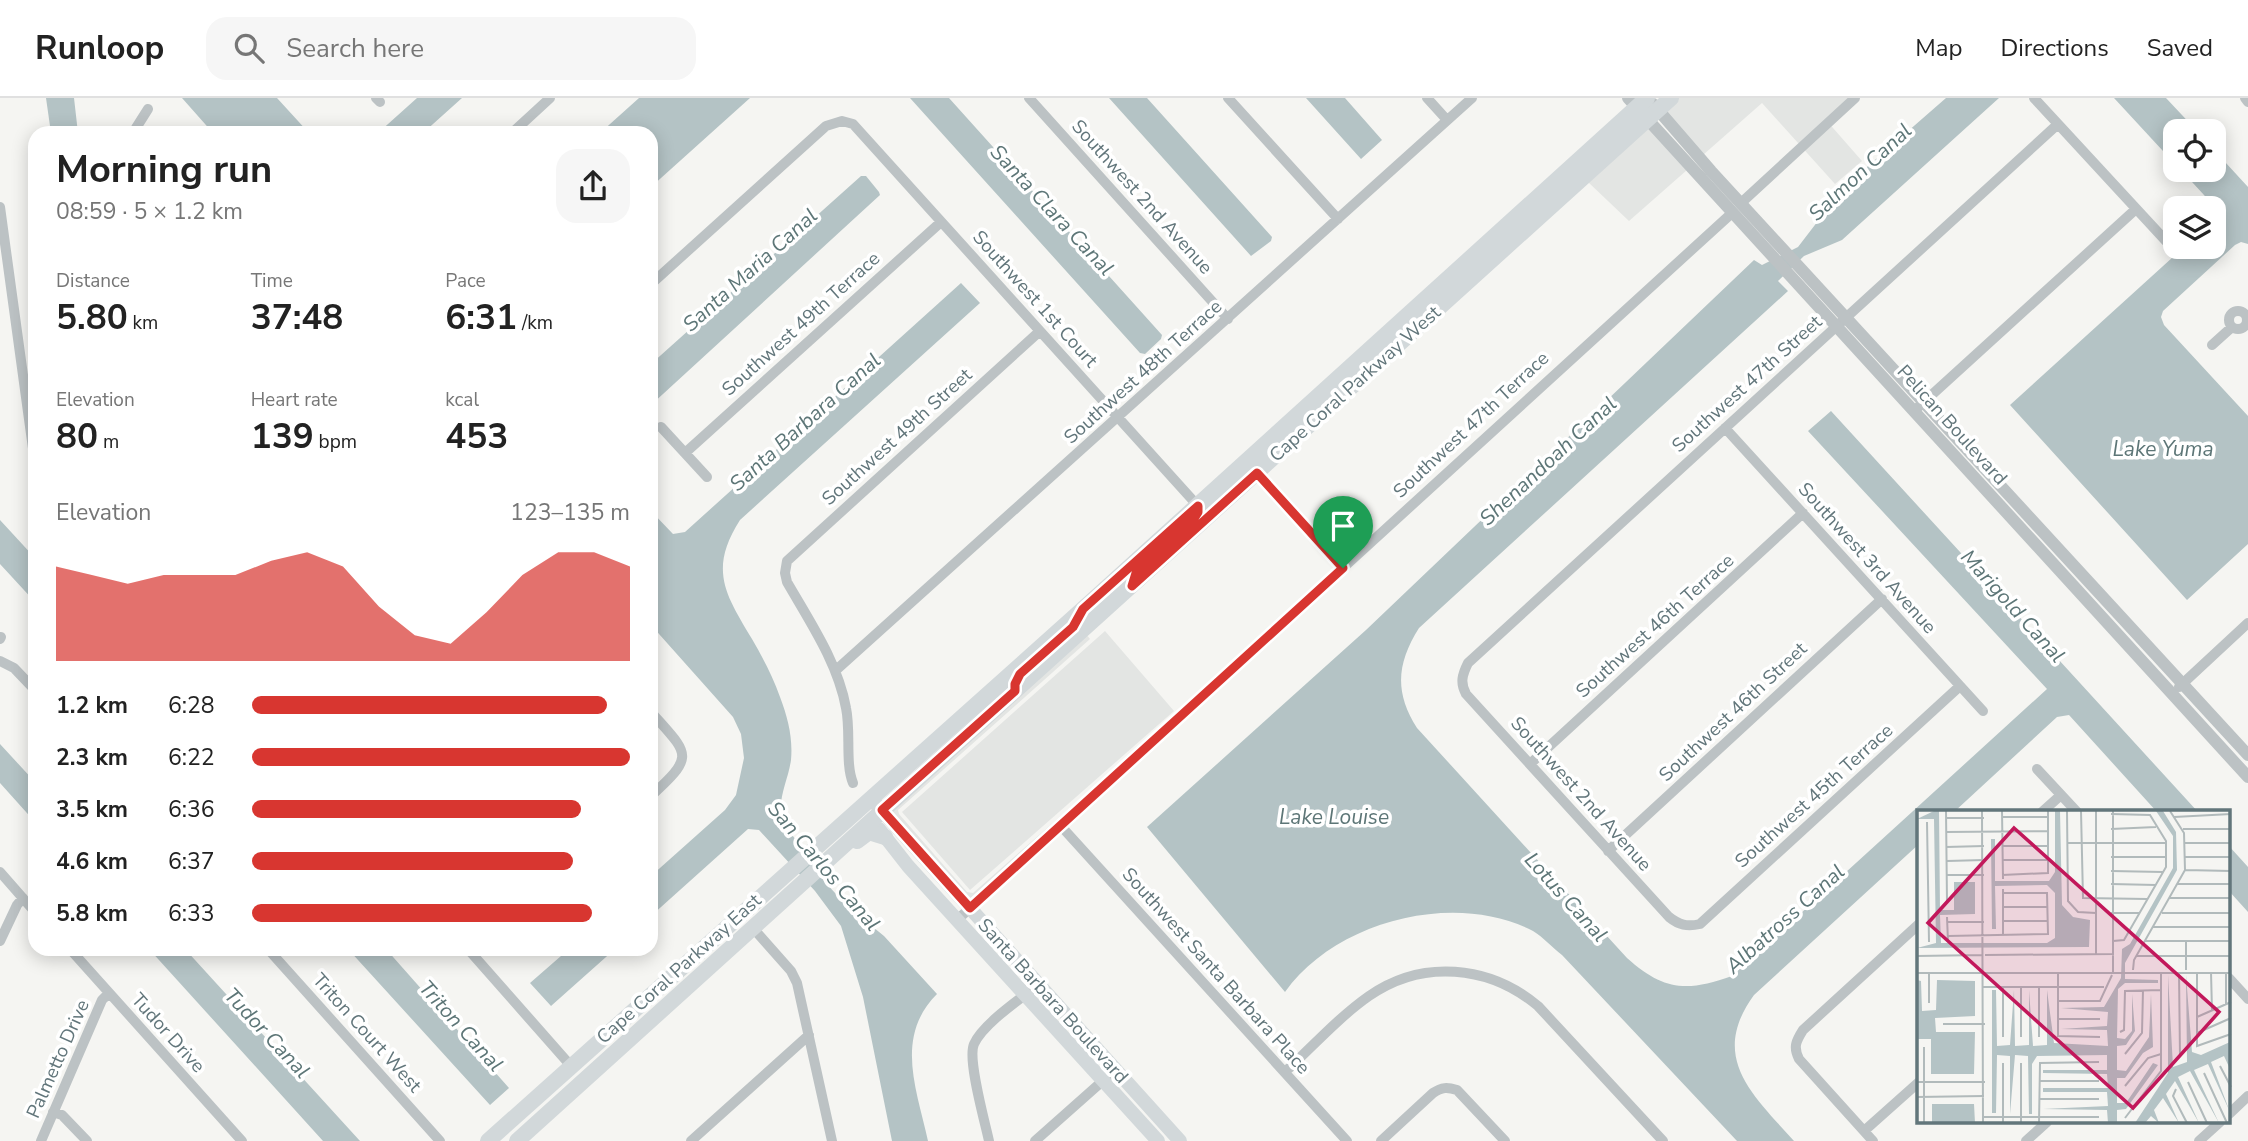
<!DOCTYPE html>
<html lang="en">
<head>
<meta charset="utf-8">
<style>
	body { margin:0; font-family:"Nunito Sans",sans-serif; background:#f6f6f6; color:#222; height:100vh; display:flex; flex-direction:column; font-size:26px; white-space:nowrap }
	* { box-sizing:border-box; margin:0 }
	p { font-size:23px; color:#767676 }
	.icon { flex:none; width:38px; height:38px; fill:none; stroke:currentColor; stroke-width:2; stroke-linecap:round; stroke-linejoin:round }
	.map { position:relative; flex:1; overflow:hidden }
	.details { position:absolute; left:28px; top:28px; width:630px; height:830px; display:flex; flex-direction:column; background:#fff; border-radius:21px; box-shadow:0 4px 18px #0003 }
	.details>* { flex:none }
	.buttons { position:absolute; left:2163px; top:21px; display:grid; gap:14px }
	.buttons a { display:grid; place-items:center; width:63px; height:63px; border-radius:14px; background:#fff; box-shadow:0 4px 18px #0003; font-size:35px }
	.pin { position:absolute; display:grid; place-items:center; width:60px; height:60px; color:#fff; margin:-72px -30px; border-radius:50% 50% 50% 0; rotate:-45deg; box-shadow:0 0 7px #0007 }
	.pin .icon { rotate:45deg }
	.round { display:grid; place-items:center; flex:none; width:74px; height:74px; border-radius:21px; background:#f6f6f6 }
	.overview { display:flex; align-items:center; justify-content:space-between; height:119px; padding:0 28px }
	h1 { font-size:38px; font-weight:700; line-height:52px }
	.metrics { display:grid; grid-template-columns:repeat(3,1fr); gap:10px; height:119px; padding:7px 28px }
	.metrics div { display:grid; align-content:center }
	.metrics b { font-size:35px; font-weight:700 }
	.metrics small { font-size:19px; font-weight:400 }
	.metrics p { font-size:19px }
	.chart { height:196px; padding:14px 28px }
	.chart p { display:flex; justify-content:space-between }
	.chart svg { width:100%; height:126px; margin-top:7px; fill:#d83630; opacity:.7 }
	ul { padding:0 28px; list-style:none; font-size:23px }
	li { display:grid; grid-template-columns:112px 84px 1fr; align-items:center; height:52px }
	li i { height:18px; border-radius:9px; background:#d83630 }
	header { display:flex; align-items:center; gap:42px; box-sizing:border-box; height:98px; padding:0 35px; background:#fff; border-bottom:2px solid #e0e0e0 }
	header strong { font-size:33px }
	nav { display:flex; gap:38px; margin-inline-start:auto; font-size:24px }
	.search { width:490px; height:63px; background:#f6f6f6; display:flex; align-items:center; gap:18px; box-sizing:border-box; padding:0 24px; border-radius:21px; color:#767676; font-size:26px }
	.map>svg:first-child { display:block }
	.built { fill:#e3e5e3 }
	.water { fill:#b4c3c5 }
	.lines { fill:none; stroke-linecap:round; stroke-linejoin:round }
	.minor { stroke:#bcc2c4; stroke-width:10 }
	.tertiary { stroke:#bcc2c4; stroke-width:12 }
	.secondary { stroke:#d2d8da; stroke-width:14 }
	.primary { stroke:#d2d8da; stroke-width:16 }
	.route-casing { stroke:#fff; stroke-width:14 }
	.route { stroke:#d83630; stroke-width:9 }
	.labels { text-anchor:middle; dominant-baseline:central; stroke-width:7; stroke-linejoin:round; paint-order:stroke }
	.street-label { font-size:19px; fill:#62767b; stroke:#fff }
	.water-label { font-size:21px; font-style:italic; fill:#5d7677; stroke:#fff }
	.inset-road { fill:none; stroke:#b1babb; stroke-width:2 }
	.view { fill:#c2185b; fill-opacity:0.15; stroke:#c2185b; stroke-width:3.5 }
	.inset-edge { fill:none; stroke:#62767b; stroke-width:3.5 }
</style>
</head>
<body>
<header>
<strong>Runloop</strong>
<div class="search"><svg class="icon" aria-label="search" viewBox="0 0 24 24"><circle cx="10" cy="10" r="6"/><path d="M15 15l6 6"/></svg>Search here</div>
<nav><a>Map</a><a>Directions</a><a>Saved</a></nav>
</header>
<div class="map">
<svg width="2248" height="1043" viewBox="0 0 2248 1043">
	<rect width="100%" height="100%" fill="#f5f5f2"/>
	<path class="built" d="M1678,0H1849L1826,22L1862,63L1835,86L1762,5L1703,57L1664,13Z
		M1648,28L1687,72L1629,123L1588,84Z
		M1105,533L1174,613L970,792L902,714Z
		M1086,536L1090,541L898,712L899,716L967,794L973,795L1169,623L974,808L889,713Z"/>
	<path class="water" d="M46,0H74L78,35H51Z
		M182,0H277L309,35H213Z
		M417,0H462L423,35H378Z
		M639,0H750L651,89V35H600Z
		M910,0H949L1162,237L1161,241L1145,256L1140,255Z
		M1109,0H1147L1272,139L1271,143L1251,158Z
		M1306,0H1345L1382,42L1361,61Z
		M1946,0H1999L1842,142L1804,158L1778,183L1788,193L1419,530C1397,565 1394,594 1417,630L1627,860C1664,893 1687,894 1732,878L2047,591L1808,333L1831,313L2198,714H2157L2069,617L2057,619L1954,714H1919V746L1754,897C1708,960 1754,998 1794,1043H1737L1562,857C1553,850 1543,839 1533,833C1455,792 1335,823 1285,894L1147,729L1366,532L1754,162L1762,167L1798,149L1844,89Z
		M2114,0H2166L2197,33H2175V66Z
		M2214,52L2248,89V146L2241,144L2235,147L2163,213L2161,219L2164,227L2248,318V446L2187,502L2010,307L2184,149H2214L2215,109L2181,72H2214Z
		M861,78H866L879,94L880,97L651,307V266Z
		M961,185L980,205L740,422C708,472 726,497 752,541C763,560 773,579 780,599C788,620 793,640 791,662C788,684 775,704 784,725L824,783L847,808L884,838L937,896C894,939 917,992 928,1043H892L863,899L841,828L815,793L759,732L748,731L651,818V778L725,712L736,697L744,660L741,636L733,619L651,527V413L673,436L685,434Z
		M0,422L35,460V504L0,466Z
		M0,646L35,684V724L0,685Z
		M2229,748L2248,769V814L2229,793Z
		M149,851H185L360,1043H323Z
		M348,851H386L509,990L490,1007Z
		M569,851H615L551,908L530,885Z"/>
	<g class="lines">
		<path class="minor" d="M376,0L380,4
			M1029,0L1228,221
			M1228,0L1338,121
			M1427,0L1447,22
			M2034,0L2166,143
			M2245,0L2248,4
			M136,35V30L148,11
			M512,35L550,0
			M1741,105L1855,0
			M0,109L35,365
			M651,186L826,28L842,23L853,26L1198,408
			M2229 222a9 9 0 1 1 18 0a9 9 0 1 1-18 0Z
			M2212,247L2232,229
			M1914,313L2136,111
			M661,329L707,379
			M1725,330L1983,613
			M685,355L941,124
			M1257,375L1343,469
			M0,541L1,539
			M0,563L14,570L35,592
			M835,573L1472,0
			M1960,588L1700,826C1687,829 1679,827 1669,819L1466,596C1460,585 1462,577 1468,565L2058,26
			M2179,589L2248,525
			M651,614C689,657 696,657 651,698
			M1530,666L1803,415
			M2037,671L2077,714
			M853,685C845,666 851,633 846,610C838,565 810,524 787,484L785,475L787,463L1040,233
			M2042,714L2061,697
			M1060,727L1347,1043
			M1608,753L1882,501
			M0,774L35,814
			M957,822L1732,115
			M752,829L791,873L797,885L832,1043
			M0,843L17,807L23,800
			M69,850L242,1043
			M267,850L440,1043
			M467,850L571,968
			M2229,880L2248,901
			M1285,974C1312,949 1339,919 1369,898C1422,861 1489,867 1538,908L1663,1043
			M53,1014L62,1017L87,1043
			M2229,1016L2248,998
			M1864,1033L1919,984
			M41,1043L102,902L109,895
			M691,1043L809,937
			M989,1043C985,1024 967,961 974,946C983,926 1020,901 1038,887
			M1035,1043L1115,972
			M1381,1043L1433,995C1442,989 1447,989 1457,992L1505,1043
			M1873,1043L1799,961C1793,949 1796,943 1803,932L1919,826
			M2026,1043L2047,1024
			M2199,1043L2220,1024"/>
		<path class="tertiary" d="M1628,0L2248,679
			M1653,6L1711,73L2248,657"/>
		<path class="secondary" d="M876,706L1180,1043
			M879,731L908,768L1158,1043"/>
		<path class="primary" d="M857,743L869,734L885,739
			M488,1043L1083,511L1647,0
			M517,1043L1671,0"/>
	</g>
	<g class="lines">
		<g class="route-casing">
			<path id="route" d="M1257,375L1343,470L970,810L882,712L1015,593V586L1020,576L1073,529L1083,511L1198,408V414L1193,422L1136,475L1132,488Z"/>
		</g>
		<use href="#route" class="route"/>
	</g>
	<g class="labels">
		<g class="street-label">
			<text transform="translate(1142 99) rotate(48)">Southwest 2nd Avenue</text>
			<text transform="translate(1035 201) rotate(48)">Southwest 1st Court</text>
			<text transform="translate(801 226) rotate(-42)">Southwest 49th Terrace</text>
			<text transform="translate(1143 274) rotate(-42)">Southwest 48th Terrace</text>
			<text transform="translate(1355 286) rotate(-42)">Cape Coral Parkway West</text>
			<text transform="translate(1747 286) rotate(-42)">Southwest 47th Street</text>
			<text transform="translate(1471 327) rotate(-43)">Southwest 47th Terrace</text>
			<text transform="translate(1952 327) rotate(48)">Pelican Boulevard</text>
			<text transform="translate(897 339) rotate(-42)">Southwest 49th Street</text>
			<text transform="translate(1867 460) rotate(48)">Southwest 3rd Avenue</text>
			<text transform="translate(1655 528) rotate(-42)">Southwest 46th Terrace</text>
			<text transform="translate(1733 614) rotate(-43)">Southwest 46th Street</text>
			<text transform="translate(1581 696) rotate(48)">Southwest 2nd Avenue</text>
			<text transform="translate(1814 698) rotate(-42)">Southwest 45th Terrace</text>
			<text transform="translate(679 871) rotate(-42)">Cape Coral Parkway East</text>
			<text transform="translate(1216 873) rotate(48)">Southwest Santa Barbara Place</text>
			<text transform="translate(1053 903) rotate(48)">Santa Barbara Boulevard</text>
			<text transform="translate(168 935) rotate(48)">Tudor Drive</text>
			<text transform="translate(367 935) rotate(48)">Triton Court West</text>
			<text transform="translate(58 961) rotate(-66)">Palmetto Drive</text>
		</g>
		<g class="water-label">
			<text transform="translate(1860 74) rotate(-43)">Salmon Canal</text>
			<text transform="translate(1052 112) rotate(47)">Santa Clara Canal</text>
			<text transform="translate(750 172) rotate(-42)">Santa Maria Canal</text>
			<text transform="translate(805 324) rotate(-42)">Santa Barbara Canal</text>
			<text x="2163" y="351">Lake Yuma</text>
			<text transform="translate(1548 363) rotate(-43)">Shenandoah Canal</text>
			<text transform="translate(2013 508) rotate(48)">Marigold Canal</text>
			<text x="1334" y="719">Lake Louise</text>
			<text transform="translate(824 768) rotate(50)">San Carlos Canal</text>
			<text transform="translate(1566 799) rotate(48)">Lotus Canal</text>
			<text transform="translate(1785 821) rotate(-42)">Albatross Canal</text>
			<text transform="translate(461 928) rotate(48)">Triton Canal</text>
			<text transform="translate(267 935) rotate(47)">Tudor Canal</text>
		</g>
	</g>
	<g transform="translate(1917 712)">
		<rect width="313" height="313" fill="#f5f5f2"/>
		<path d="M17,1H22L23,100H37V72H58V104L23,105L24,133H130L138,128V83L130,75L78,76L79,119H75L74,29H78V71H132L138,62V1H143L145,95L156,107L173,110L172,137L0,138L19,133L17,9H0ZM239,1H246L259,22L260,60L208,153V169L241,170V173H208L201,179L200,228L208,229L215,221V184L218,221L209,235L200,236V260L209,261L232,227L234,184L236,237L226,243L208,268H200V293H209L236,253L241,255L209,299L200,300V313H191L190,300L126,299L191,296L190,282H126V278H191L190,264L126,263V260H190V245L120,246L115,254V304H112L111,246L98,245L93,304V246L80,245L79,303H75V180H79L80,236L93,235L97,180L98,236L112,235V180L116,236L130,235V180L137,233L191,236L190,220L144,219L190,216L191,202L144,198L187,197L204,168L205,139L213,134L256,58V26ZM251,165L256,257L270,252L269,165L275,242L284,245L313,232V259L307,246L294,252L313,302L291,254L277,260L302,313L273,261L261,267L282,313L258,271L249,284L262,313L246,288L237,300L242,313L234,306L228,313H218L251,263ZM0,170L4,171L5,201L19,200L20,170L58,171V206L18,208L19,222H58L57,264H14V229H0ZM57,294L58,313H15V294Z" fill="#b4c3c5"/>
		<path class="inset-road" d="M29,1L30,92M65,1L66,313M85,1L86,69M150,1L151,91L161,102L179,103M164,1L166,88L230,89M179,1V144M196,1V162M194,4L233,5L249,31V57L207,130L196,131M85,7H131M257,7L314,4M29,8H67M10,12L12,132M194,19L239,17M266,19H314M29,22L131,21M150,33H249M268,33H314M85,36H131M29,37L67,36M194,47H249M268,47H314M85,50H131M30,51L67,50M268,60L314,61M194,61L246,62M30,65H67M85,65L131,63V1M194,74L239,75M261,74H314M86,79V126M253,88H314M86,97H131M194,103H222M245,103H314M30,107L31,132M86,111H131M30,112H67M236,117H314M31,126L131,124L130,83H86M228,131H314M269,131V160M68,145L197,144M0,146L66,145M220,146H314M216,160L217,150L268,60L267,23L253,1M141,162V226L183,227M262,162L263,247M280,162V236L314,224M294,162L295,201M309,162V194M0,163H314M66,177H187M86,177V227M104,177V227M122,177V227M141,191H183L195,165M12,193V163M280,207L314,192M141,209H183M26,214H68M203,222L207,220L208,181L244,180M280,223L314,208M7,237V313M208,244L225,223L226,180M104,253V313M303,256L314,277M287,263L310,313M122,271H182M0,272H68M271,272L290,313M208,276L231,248L244,244M259,279L256,286L270,313M0,287L67,286M123,289H182M66,307H182M208,308L244,261V162M86,313V253M122,313L123,253L182,252"/>
		<path class="view" d="M97,18L302,202L216,298L11,113Z"/>
		<rect width="313" height="313" class="inset-edge"/>
	</g>
</svg>
<div class="buttons">
<a><svg class="icon" aria-label="locate" viewBox="0 0 24 24"><circle cx="12" cy="12" r="6"/><path d="M12 2v4M12 18v4M2 12h4M18 12h4"/></svg></a>
<a><svg class="icon" aria-label="layers" viewBox="0 0 24 24"><path d="M12 4l9 5-9 5-9-5zM3 14l9 5 9-5"/></svg></a>
</div>
<div class="pin" style="left:1343px;top:470px;background:#1e9e55"><svg class="icon" aria-label="arrive" viewBox="0 0 24 24"><path d="M6 21V4h12l-3 4 3 4H6"/></svg></div>
<section class="details">
<div class="overview"><div><h1>Morning run</h1><p>08:59 · 5 × 1.2 km</p></div><a class="round"><svg class="icon" aria-label="share" viewBox="0 0 24 24"><path d="M12 15V3M7 8l5-5 5 5M5 13v7h14v-7"/></svg></a></div>
<div class="metrics">
<div><p>Distance</p><b>5.80<small> km</small></b></div>
<div><p>Time</p><b>37:48</b></div>
<div><p>Pace</p><b>6:31<small> /km</small></b></div>
</div>
<div class="metrics">
<div><p>Elevation</p><b>80<small> m</small></b></div>
<div><p>Heart rate</p><b>139<small> bpm</small></b></div>
<div><p>kcal</p><b>453</b></div>
</div>
<div class="chart"><p><span>Elevation</span>123–135 m</p>
<svg viewBox="0 0 160 44" preserveAspectRatio="none"><path d="M0 44V11L10 14L20 17L30 14L40 14L50 14L60 9L70 6L80 11L90 25L100 35L110 38L120 27L130 14L140 6L150 6L160 11V44z"/></svg>
</div>
<ul>
<li><b>1.2 km</b>6:28<i style="width:94%"></i></li>
<li><b>2.3 km</b>6:22<i style="width:100%"></i></li>
<li><b>3.5 km</b>6:36<i style="width:87%"></i></li>
<li><b>4.6 km</b>6:37<i style="width:85%"></i></li>
<li><b>5.8 km</b>6:33<i style="width:90%"></i></li>
</ul>
</section>
</div>
</body>
</html>
